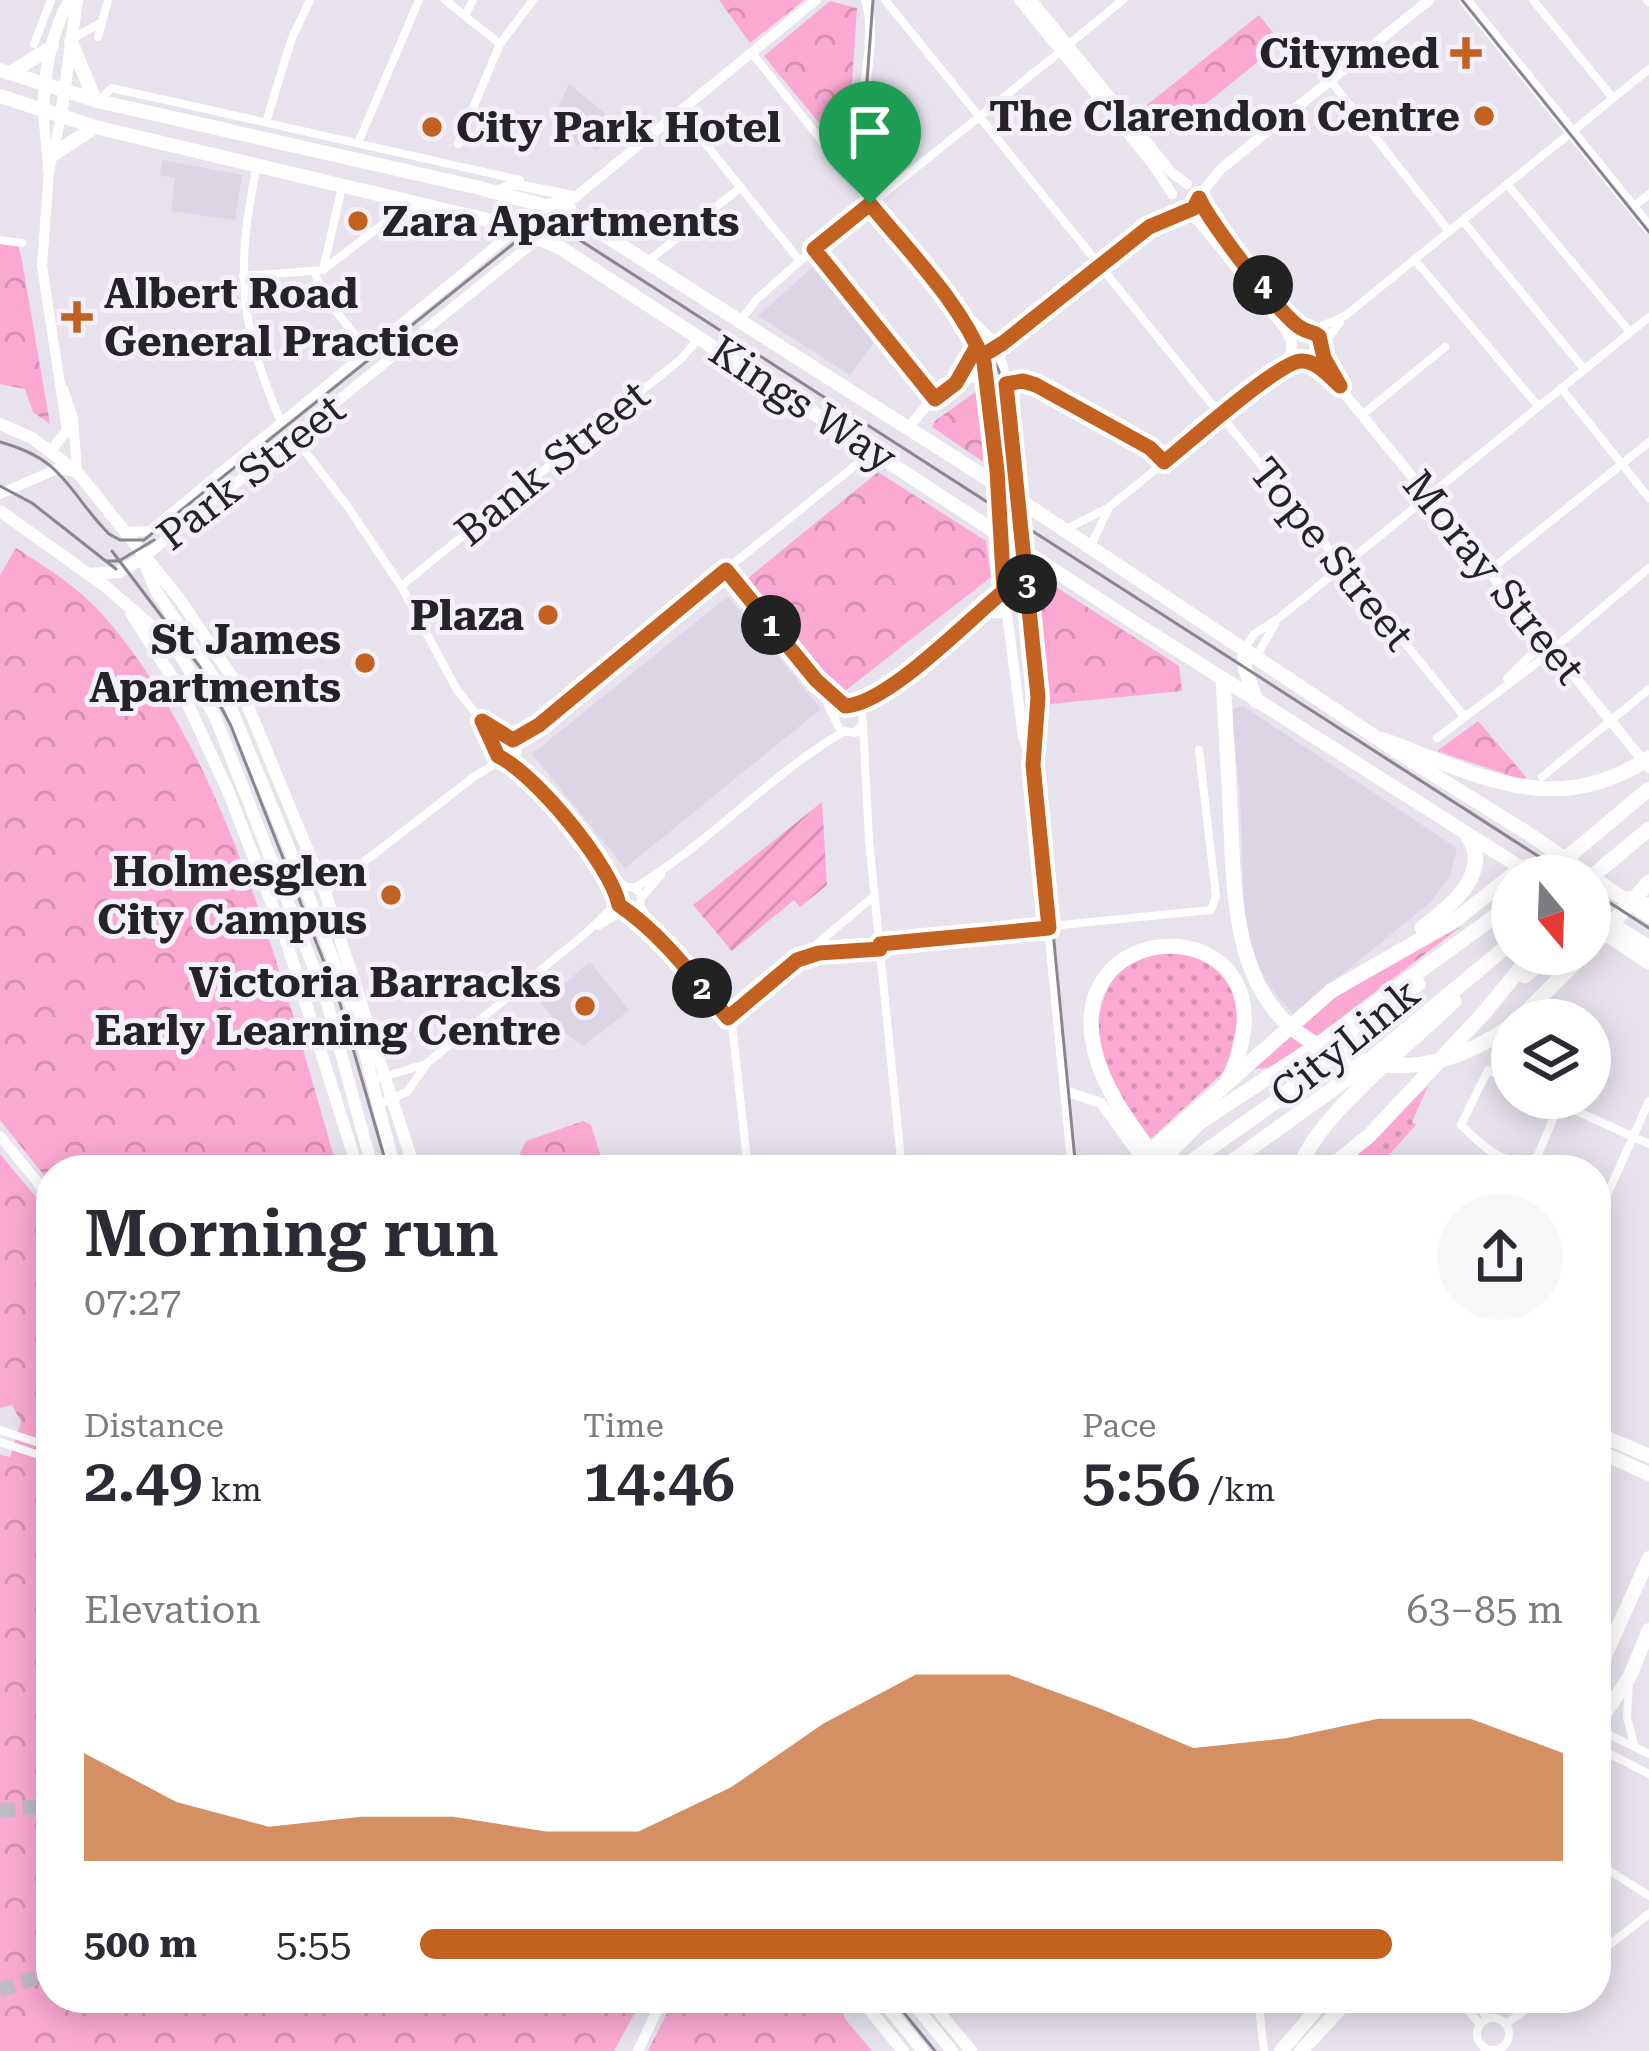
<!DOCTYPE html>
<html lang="en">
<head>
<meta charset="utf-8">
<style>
	body { margin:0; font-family:"Roboto Serif",serif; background:#f7f7f7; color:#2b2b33; height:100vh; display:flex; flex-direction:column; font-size:45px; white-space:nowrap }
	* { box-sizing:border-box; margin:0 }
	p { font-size:39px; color:#7c7c81 }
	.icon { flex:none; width:66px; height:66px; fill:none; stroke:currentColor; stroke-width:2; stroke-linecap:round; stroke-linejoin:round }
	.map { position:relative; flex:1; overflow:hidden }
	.panel { position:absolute; left:36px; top:1155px; width:1575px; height:858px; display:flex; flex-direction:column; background:#fff; border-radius:48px; box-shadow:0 6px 30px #0003 }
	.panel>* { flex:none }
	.needle { width:78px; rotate:161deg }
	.controls { position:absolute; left:1491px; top:855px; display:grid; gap:24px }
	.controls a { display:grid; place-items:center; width:120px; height:120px; border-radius:50%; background:#fff; box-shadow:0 6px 30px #0003; font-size:60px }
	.pin { position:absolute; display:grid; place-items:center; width:102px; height:102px; color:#fff; margin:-123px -51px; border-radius:50% 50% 50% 0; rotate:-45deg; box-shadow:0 0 12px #0007 }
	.pin .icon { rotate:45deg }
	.km { position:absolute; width:60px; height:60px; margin:-30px; border-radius:50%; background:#222; color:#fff; font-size:33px; line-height:60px; text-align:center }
	.round { display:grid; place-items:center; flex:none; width:126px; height:126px; border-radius:63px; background:#f7f7f7 }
	.head { display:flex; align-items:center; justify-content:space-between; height:204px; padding:0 48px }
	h1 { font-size:66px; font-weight:600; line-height:90px }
	.metrics { display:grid; grid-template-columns:repeat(3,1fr); gap:18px; height:204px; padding:12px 48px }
	.metrics div { display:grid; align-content:center }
	.metrics b { font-size:60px; font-weight:600 }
	.metrics small { font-size:33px; font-weight:400 }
	.metrics p { font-size:33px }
	.chart { height:336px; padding:24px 48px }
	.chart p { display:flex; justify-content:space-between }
	.chart svg { width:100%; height:216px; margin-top:12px; fill:#c26120; opacity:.7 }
	ul { padding:0 48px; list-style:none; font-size:39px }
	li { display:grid; grid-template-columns:192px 144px 1fr; align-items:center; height:90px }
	li i { height:30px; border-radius:15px; background:#c26120 }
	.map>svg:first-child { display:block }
	.built { fill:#dcd5e5 }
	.grass { fill:url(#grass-dots) }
	.forest { fill:url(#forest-crowns) }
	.garden { fill:url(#garden-furrows) }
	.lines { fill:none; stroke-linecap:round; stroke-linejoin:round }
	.motorway-tunnel { stroke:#c0bcc5; stroke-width:15; stroke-dasharray:15 8; stroke-linecap:butt }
	.minor { stroke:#fff; stroke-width:8 }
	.tertiary { stroke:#fff; stroke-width:10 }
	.secondary { stroke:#fff; stroke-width:10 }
	.primary { stroke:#fff; stroke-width:12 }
	.trunk { stroke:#fff; stroke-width:14 }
	.motorway { stroke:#fff; stroke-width:15 }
	.tram { stroke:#8a868d; stroke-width:3 }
	.route-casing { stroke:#fff; stroke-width:24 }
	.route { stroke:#c26120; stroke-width:15 }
	.poi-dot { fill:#c26120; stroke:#f4f0f9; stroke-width:4.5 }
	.labels { text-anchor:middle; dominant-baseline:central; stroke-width:10; stroke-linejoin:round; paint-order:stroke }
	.poi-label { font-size:42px; font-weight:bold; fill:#252327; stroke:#f4f0f9; text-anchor:end }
	.street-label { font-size:42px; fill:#252327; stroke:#f4f0f9 }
</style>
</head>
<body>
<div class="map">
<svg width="1649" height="2051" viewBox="0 0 1649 2051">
	<defs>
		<pattern id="grass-dots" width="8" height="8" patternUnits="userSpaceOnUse" patternTransform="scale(3)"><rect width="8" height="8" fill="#fba9d3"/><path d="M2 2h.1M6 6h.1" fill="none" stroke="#d791b5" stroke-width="1.8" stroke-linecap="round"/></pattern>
		<pattern id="forest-crowns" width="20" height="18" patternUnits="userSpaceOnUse" patternTransform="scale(3)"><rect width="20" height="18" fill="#fba9d3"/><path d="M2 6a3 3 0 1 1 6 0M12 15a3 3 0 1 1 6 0" fill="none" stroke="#d791b5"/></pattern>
		<pattern id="garden-furrows" width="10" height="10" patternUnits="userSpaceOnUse" patternTransform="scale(3)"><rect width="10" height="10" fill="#fba9d3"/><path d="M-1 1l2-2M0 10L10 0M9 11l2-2" fill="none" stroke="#d791b5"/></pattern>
	</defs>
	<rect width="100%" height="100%" fill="#e7e2ec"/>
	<path class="built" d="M569,84L623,128L596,151L584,140L578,145L550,124Z
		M162,160L242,175L235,220L171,211L175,178L160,175Z
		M818,262L879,336L850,375L758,316Z
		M728,596L821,709L625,868L532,754Z
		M1243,706L1457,848L1450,876L1431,902L1293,1014L1266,982L1245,930L1240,795L1231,709Z
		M590,962L629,1010L583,1046L565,1033L541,1003Z"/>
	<path class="grass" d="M1186,952L1216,966L1241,1004L1227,1069L1148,1141C1123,1099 1081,1042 1107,991C1114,977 1124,964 1139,958C1152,952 1172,953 1186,952Z
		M1428,1086L1412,1122L1416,1125L1375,1170H1339Z"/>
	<path class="forest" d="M719,0H804L750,43Z
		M830,1L857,8L847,157L764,56Z
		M1259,15L1281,43L1165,137L1142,109Z
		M0,243L18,244L22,261L50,424L33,412L25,389L0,384Z
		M978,390L987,455L982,461L932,427L935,421Z
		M878,472L986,541L991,577L841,694L748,578Z
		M16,548C47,568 78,587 103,615C230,760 284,988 338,1170H51V1184L0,1120V575Z
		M1053,585L1179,666L1182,691L1050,704L1040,592Z
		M1478,721L1526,777L1523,780L1437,751Z
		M1462,926L1297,1051L1268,1068L1251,1069L1333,998Z
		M583,1121L591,1125L605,1170H525L520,1154L526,1141Z
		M0,1154L51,1215V1998H643L614,2051H0V1455L10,1457L21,1422L12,1405L0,1408Z
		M681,1998H836L846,2020L872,2051H648L666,2015Z"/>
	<path class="garden" d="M822,802L827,885L800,907L794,900L732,951L693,905Z"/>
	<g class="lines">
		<path class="motorway-tunnel" d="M0,1811L51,1805
			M0,1990L51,1973"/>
		<path class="minor" d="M445,0L500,44
			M885,0L1464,716
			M1533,0L1613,98
			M1647,0L1649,2
			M465,15L473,0
			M98,37L108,0
			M72,39L100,23
			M34,44L51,0
			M1068,45L1123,0
			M752,53L859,188
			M1330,80L1449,231
			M99,100L112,88L520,180
			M680,112L800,261
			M266,122L292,38L310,0
			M358,143L419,0
			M458,144L500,44L533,0
			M257,166C235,269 239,326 281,422
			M1507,184L1630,332
			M1633,207L1649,194
			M1463,221L1584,369
			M0,240L22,243
			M814,249L934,397
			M1415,260L1538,406
			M648,261L741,187
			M323,270L342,187
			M315,273L322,294L367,350
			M243,276L323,270L410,203
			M740,321L757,299L800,261L1061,51
			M1310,331L1345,316L1649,69
			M1323,345L1340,322
			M1275,370L1288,357L1292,346
			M1006,384L1023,381L1036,385L1151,448L1164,462
			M1561,388L1649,498
			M1362,415L1445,347
			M294,437L348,507L401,586L457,690L482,721L496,747
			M1064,530L1108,508L1262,383L1302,361
			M1091,545L1108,510
			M726,570L816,680L845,706
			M1489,571L1649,442
			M401,586L681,359L699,338
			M979,614H1007
			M1244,649L1254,634L1279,618L1649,317
			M1256,657L1275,624
			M1507,679L1533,653L1552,648
			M821,690L840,730L855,733L863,724L862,713L853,706L841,708L836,715
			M853,706L886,690L1003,592
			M863,724L869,840L902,1170
			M496 749a11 11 0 1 1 22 0a11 11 0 1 1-22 0Z
			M1437,738L1538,662L1649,568
			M518,747L630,647L873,451
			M510,760L625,887
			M1542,777L1649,689
			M597,864L617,895
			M617 899a12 12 0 1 1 24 0a12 12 0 1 1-24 0Z
			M634,888C709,844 768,776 843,732
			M325,892L475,776L503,759
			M641,898L661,875
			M639,904L658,934
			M631,911L732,1024L748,1170
			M598,926L624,910
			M880,943L1211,910L1216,896L1199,750
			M798,959L819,953L881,949
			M728,1018L874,896
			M373,1080L426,1064L586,933L617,903
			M1512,1081L1488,1070L1461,1125C1484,1147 1503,1169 1537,1157L1560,1103
			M1548,1098L1649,1144
			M379,1104L407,1092L426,1065
			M1596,1220L1649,1101
			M0,1430L51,1447
			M0,1442L51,1459
			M1629,1682L1627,1717L1634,1745
			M1597,1729L1649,1754
			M1596,1747L1649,1774
			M1596,1862L1649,1896
			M1596,1955L1649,1914
			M1258,1998L1264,2051
			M1457,1998L1480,2024
			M1473,1998L1487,2018
			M1477 2034a16 16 0 1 1 32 0a16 16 0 1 1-32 0Z
			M1506,2024L1541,1998"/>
		<path class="tertiary" d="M866,0C882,54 845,139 861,187C873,222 919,262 941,292
			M1019,0L1154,166L1172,194
			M1032,0L1171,172L1187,184
			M43,110L48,169
			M495,192L513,184L573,196
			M1199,196L1221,169L1429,0
			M1199,198C1208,223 1285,320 1307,330
			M1186,211L1199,222L1286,330L1292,344
			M939,288L994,342L1003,366L1038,697L1039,722L1033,765L1065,1091
			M951,307L986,368L1004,591L1023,737L1032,761
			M1291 346a16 16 0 1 1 32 0a16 16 0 1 1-32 0Z
			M994,348L1149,227L1185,211
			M1304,361L1318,367L1339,387L1649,768
			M958,380L977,346
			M909,428C925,405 956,370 987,379
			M51,451L67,430L42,266L49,172L61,116
			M0,494L57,469L77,472L73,418L63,389
			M124,532L150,531L547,204L573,199L816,0
			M143,558L570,213L571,208
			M1027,590L1040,579L1058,574
			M1629,896L1649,903
			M0,1136L51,1199
			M638,2051L663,1998"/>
		<path class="secondary" d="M1073,1170L1065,1091L1101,1103L1149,1170"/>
		<path class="primary" d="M1465,0L1649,228
			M43,110C45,72 50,33 70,0
			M61,116L77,0
			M0,424L32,438L77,472L181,601L242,692L325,892L415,1170
			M0,511L105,586L156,630L183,659L216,719L326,999L373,1170
			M143,559L156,591L226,696L300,874L356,1018L395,1170
			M89,574L119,572L143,558
			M131,613L184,696L228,791L286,940L358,1170
			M860,1998L903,2051
			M880,1998L923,2051
			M909,1998L952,2051
			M928,1998L971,2051"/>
		<path class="trunk" d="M71,42L95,100
			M0,70L98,101L480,188L570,213L985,477L1410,760L1526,832L1649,916
			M10,73L52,47
			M0,96L95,127L508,225L561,248L1121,614L1534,876
			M54,154L95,127
			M1244,649L1245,669L1257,702
			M1602,918L1649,947
			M1596,1433L1649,1456
			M1596,1450L1649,1474
			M1596,1676L1649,1558
			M1596,1727L1630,1676L1649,1630
			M1281,2051L1326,1998
			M1301,2051L1350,1998"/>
		<path class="motorway" d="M1223,679C1226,729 1229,778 1231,827C1235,932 1241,1033 1364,1062C1417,1074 1470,1056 1512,1025
			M1384,740C1479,775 1554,820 1649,758
			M1545,876L1649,789
			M1590,878L1649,829
			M1590,917L1604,919
			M1422,928C1450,907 1494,872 1467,835
			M1590,930L1611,937L1649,962
			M1590,948L1649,882
			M1525,976L1549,954
			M1518,1020L1584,954
			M1229,1078C1307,909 1057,905 1095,1052C1105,1093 1134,1129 1159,1163L1200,1122L1322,1042L1505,909
			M1129,1170L1331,991L1458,918L1521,868L1564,857L1559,876
			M1179,1170L1278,1100L1418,984
			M1220,1170L1347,1079L1512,942
			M1298,1170C1320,1112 1408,1046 1454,1001
			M1327,1170L1370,1135L1483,1014L1532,954"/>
		<path class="tram" d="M873,0L861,163L862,184L872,203L983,336L999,371L1076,1170
			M1462,0L1649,232
			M0,442C66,460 66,490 109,534L120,540H144L528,232L545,226L561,228L1569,876
			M0,486L32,503L116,569
			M112,551L200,667L231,726L339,1000L388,1170
			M106,561H119L154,540
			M1590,890L1649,928
			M892,1998L935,2051"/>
	</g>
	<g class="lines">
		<g class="route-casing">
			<path id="route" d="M870,204C910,253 961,303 984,362L997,471L1004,591C969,619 888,704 845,706L816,680L726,570L539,725L513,740L482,721L498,756C534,773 611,865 619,905C661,933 694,978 728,1018L797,960L819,953L880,949V944L1049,928L1033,765L1038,697L1006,384L1023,381L1036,385L1150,448L1164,462C1187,444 1278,362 1301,361C1316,360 1330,377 1340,386L1324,358L1319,336C1314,332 1307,332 1301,328C1282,318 1208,220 1199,198L1194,208L1149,227L1003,343L982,356L977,346L956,383L935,399L814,249L870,204"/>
		</g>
		<use href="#route" class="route"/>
	</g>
	<g class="poi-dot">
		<path d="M1460 35h12v12h12v12h-12v12h-12v-12h-12v-12h12z"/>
		<circle cx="1484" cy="116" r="12"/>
		<circle cx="432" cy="127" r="12"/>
		<circle cx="358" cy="221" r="12"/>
		<path d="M71 299h12v12h12v12h-12v12h-12v-12h-12v-12h12z"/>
		<circle cx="548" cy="615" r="12"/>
		<circle cx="365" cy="663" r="12"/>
		<circle cx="391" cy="895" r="12"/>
		<circle cx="585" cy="1006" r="12"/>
	</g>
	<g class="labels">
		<g class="poi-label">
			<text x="1439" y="53">Citymed</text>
			<text x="1460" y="116">The Clarendon Centre</text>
			<text x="456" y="127" text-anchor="start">City Park Hotel</text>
			<text x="382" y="221" text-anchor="start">Zara Apartments</text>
			<text x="104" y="293" text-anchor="start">Albert Road<tspan x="104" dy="48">General Practice</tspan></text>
			<text x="524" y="615">Plaza</text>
			<text x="341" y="639">St James<tspan x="341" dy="48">Apartments</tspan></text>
			<text x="367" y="871">Holmesglen<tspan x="367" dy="48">City Campus</tspan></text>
			<text x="561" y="982">Victoria Barracks<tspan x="561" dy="48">Early Learning Centre</tspan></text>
		</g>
		<g class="street-label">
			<text transform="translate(803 404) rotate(33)">Kings Way</text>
			<text transform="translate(552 463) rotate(-39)">Bank Street</text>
			<text transform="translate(251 472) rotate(-38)">Park Street</text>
			<text transform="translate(1332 554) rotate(51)">Tope Street</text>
			<text transform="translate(1494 577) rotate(51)">Moray Street</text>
			<text transform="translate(1345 1043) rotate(-39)">CityLink</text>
		</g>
	</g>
</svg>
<div class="controls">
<a><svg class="needle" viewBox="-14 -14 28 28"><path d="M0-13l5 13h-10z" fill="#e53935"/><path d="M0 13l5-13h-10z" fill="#7c7c81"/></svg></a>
<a><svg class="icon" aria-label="layers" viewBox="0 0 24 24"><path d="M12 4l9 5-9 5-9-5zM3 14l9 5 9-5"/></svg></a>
</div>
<div class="pin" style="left:870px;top:204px;background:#1e9e55"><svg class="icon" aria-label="arrive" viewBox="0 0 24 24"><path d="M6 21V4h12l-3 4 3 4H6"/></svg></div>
<b class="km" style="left:771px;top:625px">1</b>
<b class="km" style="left:702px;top:988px">2</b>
<b class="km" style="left:1027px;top:584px">3</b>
<b class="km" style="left:1263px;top:285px">4</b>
<section class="panel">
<div class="head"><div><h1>Morning run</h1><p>07:27</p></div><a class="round"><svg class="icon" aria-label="share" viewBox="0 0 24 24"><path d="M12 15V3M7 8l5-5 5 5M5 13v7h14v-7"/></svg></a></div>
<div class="metrics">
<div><p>Distance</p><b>2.49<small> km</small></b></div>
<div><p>Time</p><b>14:46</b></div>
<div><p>Pace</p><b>5:56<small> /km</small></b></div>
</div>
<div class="chart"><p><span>Elevation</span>63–85 m</p>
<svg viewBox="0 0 160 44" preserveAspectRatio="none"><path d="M0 44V22L10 32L20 37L30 35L40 35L50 38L60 38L70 29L80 16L90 6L100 6L110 13L120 21L130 19L140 15L150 15L160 22V44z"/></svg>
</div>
<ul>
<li><b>500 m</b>5:55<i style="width:85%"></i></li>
</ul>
</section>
</div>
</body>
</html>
